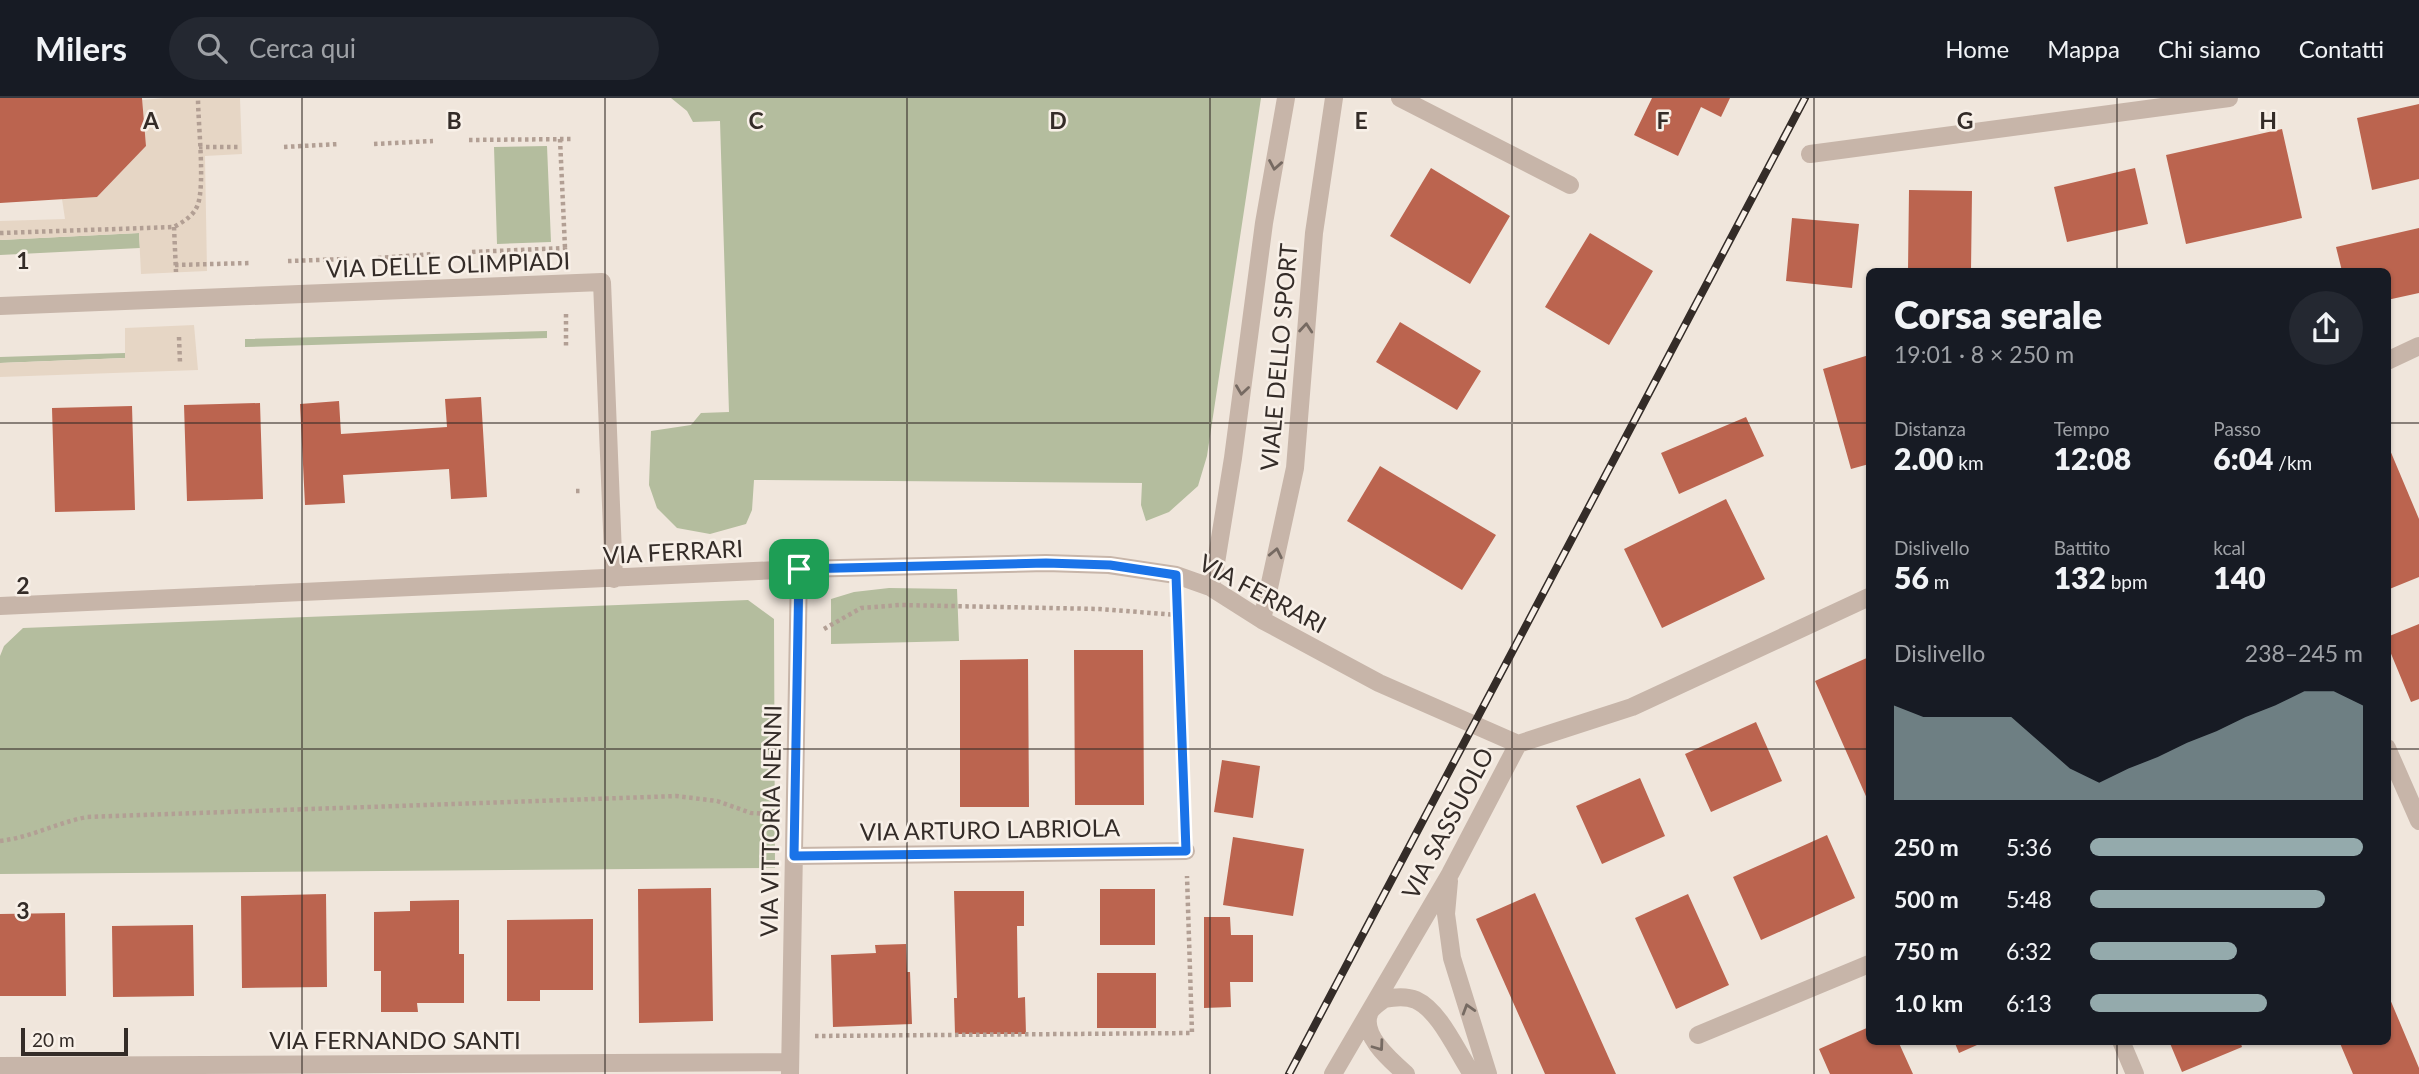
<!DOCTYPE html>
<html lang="it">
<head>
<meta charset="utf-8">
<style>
	body { margin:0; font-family:Lato,sans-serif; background:#242831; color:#f1f3f6; height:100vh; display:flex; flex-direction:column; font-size:26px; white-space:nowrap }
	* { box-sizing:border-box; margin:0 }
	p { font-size:23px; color:#9ea1a6 }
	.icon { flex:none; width:38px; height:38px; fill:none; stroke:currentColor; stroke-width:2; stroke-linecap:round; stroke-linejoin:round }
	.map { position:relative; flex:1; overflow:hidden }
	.panel { position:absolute; left:1866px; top:170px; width:525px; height:777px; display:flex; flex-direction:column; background:#171b24; border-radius:10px; box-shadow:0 2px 5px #0004 }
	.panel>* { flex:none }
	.scale { position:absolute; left:21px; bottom:18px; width:107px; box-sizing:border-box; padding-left:7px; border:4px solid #342c28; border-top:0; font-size:19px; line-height:24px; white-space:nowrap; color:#342c28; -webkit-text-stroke:5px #f8f0e8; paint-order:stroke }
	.pin { position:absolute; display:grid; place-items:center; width:60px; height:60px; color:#fff; margin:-30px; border-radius:14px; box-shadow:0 4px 10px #0006 }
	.round { display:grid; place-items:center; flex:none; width:74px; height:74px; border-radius:37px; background:#242831 }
	.head { display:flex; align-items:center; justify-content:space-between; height:119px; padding:0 28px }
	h1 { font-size:38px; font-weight:800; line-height:52px }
	.stats { display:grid; grid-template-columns:repeat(3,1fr); gap:10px; height:119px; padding:7px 28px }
	.stats div { display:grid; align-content:center }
	.stats b { font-size:30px; font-weight:800 }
	.stats small { font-size:19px; font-weight:400 }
	.stats p { font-size:19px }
	.chart { height:196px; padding:14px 28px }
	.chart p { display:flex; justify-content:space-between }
	.chart svg { width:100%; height:126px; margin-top:7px; fill:#94aaac; opacity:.7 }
	ul { padding:0 28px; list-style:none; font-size:23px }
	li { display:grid; grid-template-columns:112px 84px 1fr; align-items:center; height:52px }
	li i { height:18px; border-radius:9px; background:#94aaac }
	header { display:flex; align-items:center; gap:42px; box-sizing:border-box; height:98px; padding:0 35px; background:#171b24; border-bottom:2px solid #363941 }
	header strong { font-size:33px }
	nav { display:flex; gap:38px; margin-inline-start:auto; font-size:24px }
	.search { width:490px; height:63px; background:#242831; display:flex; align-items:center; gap:18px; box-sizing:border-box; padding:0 24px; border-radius:38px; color:#9ea1a6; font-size:26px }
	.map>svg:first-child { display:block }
	.green { fill:#b4bd9e }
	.plaza { fill:#e6d6c5 }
	.building { fill:#bb644f }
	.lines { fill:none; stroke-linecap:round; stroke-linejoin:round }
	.path { stroke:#b29f94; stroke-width:4.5; stroke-dasharray:3.5 3.5; stroke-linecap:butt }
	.minor { stroke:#c7b5a9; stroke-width:18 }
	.rail-casing { stroke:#342c28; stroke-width:8 }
	.rail { stroke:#f8f0e8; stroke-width:5; stroke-dasharray:16; stroke-linecap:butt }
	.oneway { stroke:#766a62 }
	.route-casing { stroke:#fff; stroke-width:14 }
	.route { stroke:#1a73e8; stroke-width:9 }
	.grid { fill:none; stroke:#342c28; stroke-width:2; stroke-opacity:0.55 }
	.labels { text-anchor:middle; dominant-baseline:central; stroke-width:5; stroke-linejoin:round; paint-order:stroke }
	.street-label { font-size:24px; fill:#342c28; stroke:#f8f0e8 }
	.grid-label { font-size:23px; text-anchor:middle; font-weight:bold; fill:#342c28; stroke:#f8f0e8; stroke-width:5; stroke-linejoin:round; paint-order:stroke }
</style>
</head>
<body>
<header>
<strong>Milers</strong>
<div class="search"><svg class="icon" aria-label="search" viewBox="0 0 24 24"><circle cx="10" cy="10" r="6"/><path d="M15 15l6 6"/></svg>Cerca qui</div>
<nav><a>Home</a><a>Mappa</a><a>Chi siamo</a><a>Contatti</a></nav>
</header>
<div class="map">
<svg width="2419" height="976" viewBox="0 0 2419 976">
	<rect width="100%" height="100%" fill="#f0e6dc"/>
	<path class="green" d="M671,0H1261L1207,358L1198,388L1169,414L1146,423L1141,407L1142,385L754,382L752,412L746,426L710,436L677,430L657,410L649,387L651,333L691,327L701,315L729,314L720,23L693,24L687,13Z
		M547,48L551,144L497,146L494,49Z
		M139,135L140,150L0,157V142Z
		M547,233V240L245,249V241Z
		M125,255V260L0,265V259Z
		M889,490L957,491L959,543L831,546V501L854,494Z
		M748,502L774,521L775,770L0,776V558L4,548L23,530Z"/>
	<path class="plaza" d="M164,0H240L242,56L205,58L207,173L141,176L139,135L0,142V123L65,121L62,101L97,99L146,48L142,2Z
		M194,227L198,272L0,279V265L125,260V230Z"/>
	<path class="building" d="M0,0H142L146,48L97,99L0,105Z
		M1652,0H1730L1721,19L1701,9L1678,58L1634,37Z
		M2419,6V81L2372,92L2357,20Z
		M2282,31L2302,120L2186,146L2166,57Z
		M1431,70L1510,118L1470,186L1390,138Z
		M2135,70L2148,126L2067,144L2054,89Z
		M1909,92L1972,93L1971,173H1908Z
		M1792,120L1859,126L1852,190L1786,183Z
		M2419,130V195L2387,202V173H2342L2336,149Z
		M1590,135L1653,173L1609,247L1545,209Z
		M1400,224L1481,273L1457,312L1376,264Z
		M1869,257V366L1851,371L1823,271Z
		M481,299L487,399L451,401L449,371L343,377L345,405L305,407L300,306L339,303L341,336L447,329L445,301Z
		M260,305L263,401L187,403L184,307Z
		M132,308L135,412L55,414L52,310Z
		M1746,319L1764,358L1679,396L1661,355Z
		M2387,345L2419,421V479L2387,492Z
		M1380,368L1496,437L1462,492L1347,423Z
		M1726,401L1765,481L1662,530L1624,451Z
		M2419,526V601L2411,604L2387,546V539Z
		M1074,552H1143L1144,707H1075Z
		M1869,559V705L1815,583Z
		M1028,561L1029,709H960V562Z
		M1756,624L1782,683L1711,714L1685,656Z
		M1222,662L1260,668L1253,720L1214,714Z
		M1640,680L1665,738L1602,766L1576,708Z
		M1827,737L1855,800L1761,842L1733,779Z
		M1233,739L1304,751L1293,818L1223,807Z
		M711,790L713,923L639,925L638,791Z
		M1100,791H1155V847H1100Z
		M954,793H1024V828H1017L1018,900L1025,899L1026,936H955L954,900H957Z
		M1535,795L1616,976H1545L1476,821Z
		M326,796L327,889L242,890L241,798Z
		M1688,796L1729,887L1676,911L1635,820Z
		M459,802V856H464V905H417L418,914H381V873H374V814L410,813V803Z
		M65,815L66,898H0V816Z
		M1204,819H1230L1231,837H1253V884H1230L1231,909L1204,910Z
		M593,821V892H540V903H507V822Z
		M193,827L194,898L113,899L112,828Z
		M906,846L907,874H910L912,926L833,929L831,857L876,855L875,847Z
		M1097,875H1156V930H1097Z
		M2387,894L2419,970V976H2353L2339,943H2387Z
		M1869,929V943H1898L1913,976H1830L1819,951Z
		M1954,943H1986L1959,955Z
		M2169,943H2240L2242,949L2182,974Z"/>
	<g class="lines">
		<path class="path" d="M560,41L565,150
			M469,42L571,41
			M374,46L433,43
			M199,49H241
			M284,49L339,46
			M174,129L176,174
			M0,135L174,129C184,123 194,118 198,106C205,85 198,25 198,0
			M472,154L565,150V159
			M378,160L434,156
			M288,163L347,161
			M175,167L251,165
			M566,216V249
			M179,239L180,265
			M576,393H583
			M1177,505L1185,728
			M824,531L861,510L900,507L1100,511L1177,517
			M0,743C32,739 56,725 87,719L676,698L717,703L751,715L770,716
			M815,938L1192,935L1187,778"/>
		<path class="minor" d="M1400,0L1570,87
			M1810,56L2229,0
			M0,208L602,184L614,481
			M2387,263L2419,248
			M1210,489L1214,477L1233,360L1264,125L1286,0
			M0,508L799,471L1046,465L1109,467L1176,477L1210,489L1262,522L1379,585L1518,646
			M1262,522L1295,370L1314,135L1334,0
			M2387,650L2419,723
			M794,758L1186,753
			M1449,783L1446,816L1452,860L1488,976
			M1698,937L1869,866
			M2121,943L2135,976
			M0,968L790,964
			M790,976L799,471
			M1333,976L1450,776L1518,646L1632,609L1869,499
			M1406,976C1391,963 1357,934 1371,912C1374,908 1380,904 1384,901C1394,899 1407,898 1416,902C1440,913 1457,954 1472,976"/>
		<g class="rail-casing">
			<path id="rail" d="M1289,976L1805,0"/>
		</g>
		<use href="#rail" class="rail"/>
	</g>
	<defs><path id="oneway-chevron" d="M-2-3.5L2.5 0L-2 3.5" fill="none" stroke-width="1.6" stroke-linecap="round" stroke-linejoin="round" transform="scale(1.75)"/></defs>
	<g class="oneway">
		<use href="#oneway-chevron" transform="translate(1275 67) rotate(100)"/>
		<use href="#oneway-chevron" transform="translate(1306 230) rotate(-85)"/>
		<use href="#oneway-chevron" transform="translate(1242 292) rotate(98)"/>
		<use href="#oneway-chevron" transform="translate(1276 455) rotate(-78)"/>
		<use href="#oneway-chevron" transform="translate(1468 911) rotate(-107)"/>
		<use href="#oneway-chevron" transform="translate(1379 948) rotate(54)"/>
	</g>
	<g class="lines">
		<g class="route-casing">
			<path id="route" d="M1046,465L1110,467L1176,477L1186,753L794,758L799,471Z"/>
		</g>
		<use href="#route" class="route"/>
	</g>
	<path class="grid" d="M302,0V976M605,0V976M907,0V976M1210,0V976M1512,0V976M1814,0V976M2117,0V173M0,325H1869M2387,325H2419M0,651H1869M2387,651H2419M2117,943V976"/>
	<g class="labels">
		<g class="street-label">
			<text transform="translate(448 166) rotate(-2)">VIA DELLE OLIMPIADI</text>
			<text transform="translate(1278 259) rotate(-85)">VIALE DELLO SPORT</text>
			<text transform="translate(673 453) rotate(-3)">VIA FERRARI</text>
			<text transform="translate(1263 495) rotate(28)">VIA FERRARI</text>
			<text transform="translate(770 723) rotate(-89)">VIA VITTORIA NENNI</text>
			<text transform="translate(1447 725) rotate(-62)">VIA SASSUOLO</text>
			<text transform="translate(990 731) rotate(-1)">VIA ARTURO LABRIOLA</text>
			<text x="395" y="941">VIA FERNANDO SANTI</text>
		</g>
	</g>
	<g class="grid-label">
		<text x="151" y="31">A</text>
		<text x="454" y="31">B</text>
		<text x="756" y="31">C</text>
		<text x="1058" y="31">D</text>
		<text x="1361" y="31">E</text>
		<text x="1663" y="31">F</text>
		<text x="1965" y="31">G</text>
		<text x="2268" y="31">H</text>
		<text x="23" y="171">1</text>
		<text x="23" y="496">2</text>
		<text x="23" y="821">3</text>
	</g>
</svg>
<div class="scale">20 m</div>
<div class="pin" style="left:799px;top:471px;background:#1e9e55"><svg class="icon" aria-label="arrive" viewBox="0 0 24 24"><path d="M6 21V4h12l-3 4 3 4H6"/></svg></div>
<section class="panel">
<div class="head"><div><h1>Corsa serale</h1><p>19:01 · 8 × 250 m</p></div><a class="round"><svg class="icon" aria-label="share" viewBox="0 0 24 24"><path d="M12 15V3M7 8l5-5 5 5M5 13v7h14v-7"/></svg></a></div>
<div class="stats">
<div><p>Distanza</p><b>2.00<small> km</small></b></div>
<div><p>Tempo</p><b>12:08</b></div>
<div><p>Passo</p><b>6:04<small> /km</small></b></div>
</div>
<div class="stats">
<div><p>Dislivello</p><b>56<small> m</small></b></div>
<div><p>Battito</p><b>132<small> bpm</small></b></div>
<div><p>kcal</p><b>140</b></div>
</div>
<div class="chart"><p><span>Dislivello</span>238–245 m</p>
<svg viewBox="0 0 160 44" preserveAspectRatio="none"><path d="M0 44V11L10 15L20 15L30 15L40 15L50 24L60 33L70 38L80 33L90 29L100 24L110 20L120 15L130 11L140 6L150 6L160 11V44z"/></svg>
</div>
<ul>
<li><b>250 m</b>5:36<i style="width:100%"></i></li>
<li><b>500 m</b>5:48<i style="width:86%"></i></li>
<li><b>750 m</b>6:32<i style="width:54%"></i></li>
<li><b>1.0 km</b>6:13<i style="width:65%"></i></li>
</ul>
</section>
</div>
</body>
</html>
